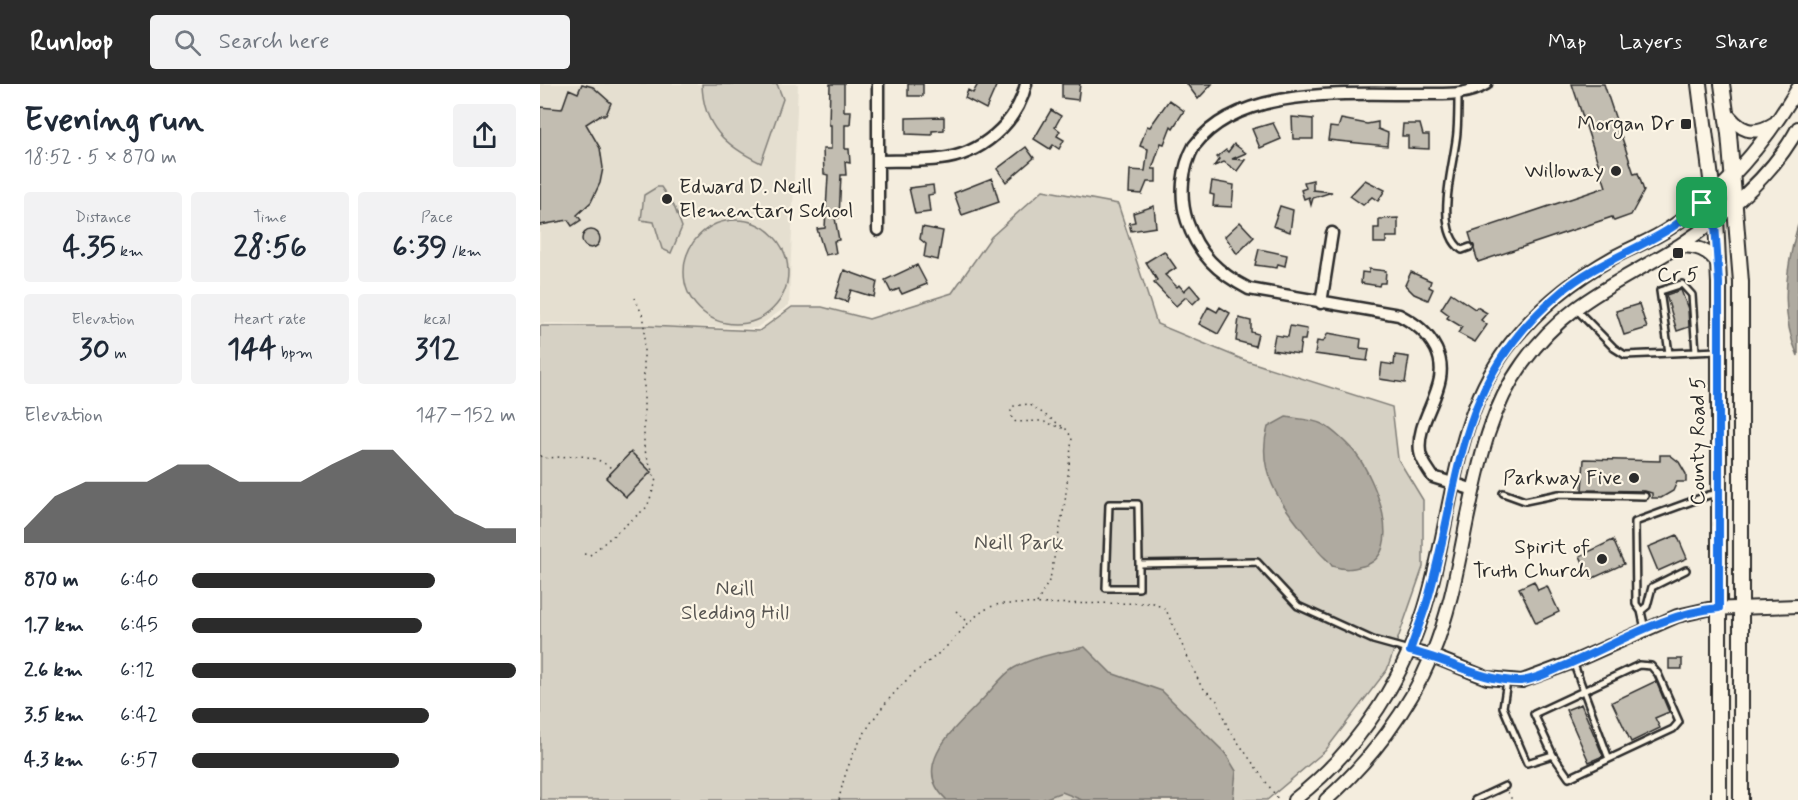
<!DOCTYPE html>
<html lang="en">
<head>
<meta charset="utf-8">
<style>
	body { margin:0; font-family:Mynerve,sans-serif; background:#f2f2f3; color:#1f2937; height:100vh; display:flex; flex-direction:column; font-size:22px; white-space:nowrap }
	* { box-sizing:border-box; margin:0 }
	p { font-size:20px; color:#747a83 }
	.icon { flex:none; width:33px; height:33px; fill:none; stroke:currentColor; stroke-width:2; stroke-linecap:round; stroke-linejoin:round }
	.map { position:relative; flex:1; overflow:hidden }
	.sheet { display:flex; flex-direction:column; background:#fff; width:540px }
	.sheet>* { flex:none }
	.pin { position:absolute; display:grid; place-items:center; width:51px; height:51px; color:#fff; margin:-26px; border-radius:12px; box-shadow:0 3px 9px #0006 }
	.round { display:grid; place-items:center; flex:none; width:63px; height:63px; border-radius:6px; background:#f2f2f3 }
	.overview { display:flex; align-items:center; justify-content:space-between; height:102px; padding:0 24px }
	h1 { font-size:33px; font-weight:800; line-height:45px }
	.figures { display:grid; grid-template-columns:repeat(3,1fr); gap:9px; height:102px; padding:6px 24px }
	.figures div { display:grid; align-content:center; border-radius:6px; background:#f2f2f3; text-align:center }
	.figures b { font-size:30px; font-weight:800 }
	.figures small { font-size:16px; font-weight:400 }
	.figures p { font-size:16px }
	.chart { height:168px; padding:12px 24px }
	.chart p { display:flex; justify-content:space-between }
	.chart svg { width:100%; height:108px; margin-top:6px; fill:#2b2b2b; opacity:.7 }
	ul { padding:0 24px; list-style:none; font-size:20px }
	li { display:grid; grid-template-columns:96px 72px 1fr; align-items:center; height:45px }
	li i { height:15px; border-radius:8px; background:#2b2b2b }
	header { display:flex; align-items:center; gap:36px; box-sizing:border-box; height:84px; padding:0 30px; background:#2b2b2b; color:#fff }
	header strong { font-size:28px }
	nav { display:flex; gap:33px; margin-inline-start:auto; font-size:21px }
	.search { width:420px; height:54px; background:#f2f2f3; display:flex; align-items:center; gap:15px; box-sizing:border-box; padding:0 21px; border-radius:6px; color:#747a83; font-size:22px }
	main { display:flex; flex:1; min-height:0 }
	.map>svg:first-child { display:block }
	.built { fill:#e5dfd0 }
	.green { fill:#d6d1c4; stroke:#807e78; stroke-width:1.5 }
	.water { fill:#afaaa0; stroke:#7a7771; stroke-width:1.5 }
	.building { fill:#c2bdb1; stroke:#2b2b2b; stroke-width:1.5 }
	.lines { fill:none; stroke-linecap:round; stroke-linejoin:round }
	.service-casing { stroke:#2b2b2b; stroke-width:10 }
	.minor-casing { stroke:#2b2b2b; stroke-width:15 }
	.tertiary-casing { stroke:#2b2b2b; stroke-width:16 }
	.secondary-casing { stroke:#2b2b2b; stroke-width:18 }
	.path { stroke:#2b2b2b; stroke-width:1.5; stroke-dasharray:1.5 4.5; stroke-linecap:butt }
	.service { stroke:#fcf5e5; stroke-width:5 }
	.minor { stroke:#fcf5e5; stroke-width:10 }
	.tertiary { stroke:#fcf5e5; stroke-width:12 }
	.secondary { stroke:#fcf5e5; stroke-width:14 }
	.route-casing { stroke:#fff; stroke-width:12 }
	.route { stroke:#1a73e8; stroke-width:8 }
	.poi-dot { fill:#2b2b2b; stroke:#fcf5e5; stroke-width:2 }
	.labels { text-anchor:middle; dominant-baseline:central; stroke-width:4.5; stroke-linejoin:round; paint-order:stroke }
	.poi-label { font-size:21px; fill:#2b2b2b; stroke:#fcf5e5; text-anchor:end }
	.street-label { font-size:21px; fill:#2b2b2b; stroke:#fcf5e5 }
	.park-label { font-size:21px; fill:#565451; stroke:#fcf5e5 }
</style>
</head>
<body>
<header>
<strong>Runloop</strong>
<div class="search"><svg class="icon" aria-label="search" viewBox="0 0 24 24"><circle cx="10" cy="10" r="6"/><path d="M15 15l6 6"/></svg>Search here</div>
<nav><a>Map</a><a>Layers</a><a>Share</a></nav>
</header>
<main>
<section class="sheet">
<div class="overview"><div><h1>Evening run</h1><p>18:52 · 5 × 870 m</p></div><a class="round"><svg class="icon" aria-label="share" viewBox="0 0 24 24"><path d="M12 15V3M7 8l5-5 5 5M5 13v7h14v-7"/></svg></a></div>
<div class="figures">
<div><p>Distance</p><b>4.35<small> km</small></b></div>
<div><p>Time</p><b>28:56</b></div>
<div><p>Pace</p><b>6:39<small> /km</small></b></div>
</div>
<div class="figures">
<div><p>Elevation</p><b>30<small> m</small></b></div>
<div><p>Heart rate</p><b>144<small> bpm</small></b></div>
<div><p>kcal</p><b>312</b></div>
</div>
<div class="chart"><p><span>Elevation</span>147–152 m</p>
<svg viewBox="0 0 160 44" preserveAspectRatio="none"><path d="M0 44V38L10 25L20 19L30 19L40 19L50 12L60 12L70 19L80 19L90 19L100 12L110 6L120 6L130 19L140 32L150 38L160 38V44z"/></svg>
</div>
<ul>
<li><b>870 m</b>6:40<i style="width:75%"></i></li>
<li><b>1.7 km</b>6:45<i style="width:71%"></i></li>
<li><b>2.6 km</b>6:12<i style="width:100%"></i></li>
<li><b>3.5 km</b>6:42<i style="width:73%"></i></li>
<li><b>4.3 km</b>6:57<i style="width:64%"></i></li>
</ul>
</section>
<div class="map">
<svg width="1258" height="716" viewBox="0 0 1258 716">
	<rect width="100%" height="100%" fill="#f4edde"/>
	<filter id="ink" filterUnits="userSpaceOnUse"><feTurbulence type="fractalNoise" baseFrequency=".0167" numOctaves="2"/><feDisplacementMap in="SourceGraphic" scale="12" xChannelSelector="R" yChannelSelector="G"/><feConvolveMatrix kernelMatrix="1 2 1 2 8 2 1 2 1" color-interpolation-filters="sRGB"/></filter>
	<g filter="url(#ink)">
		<path class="built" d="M0,0H258L249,221L216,244L0,239Z"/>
		<path class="green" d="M162,0H237L243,15L221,79C186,62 163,43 162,0Z
			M117,103H121L134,122L142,143L131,169L122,165L114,138L101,136L104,111Z
			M503,106L578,120L617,240L704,276L852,323L858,375L883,416V483L847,586L785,667L727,716H0V242H107L219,247L252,223H282L329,235L412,209L451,153Z
			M144 188a52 52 0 1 1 104 0a52 52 0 1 1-104 0Z"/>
		<path class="water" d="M1258,141V272C1239,230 1246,184 1258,141Z
			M746,333C756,335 772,335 782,340C792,345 809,361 816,370C834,393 867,470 823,482C811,485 805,486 792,482C789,476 781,472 777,465C749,428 713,393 728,343Z
			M545,563L571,589L622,607L685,669L696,687L693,716H542L522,708L501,716H407C368,682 417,642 442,616C452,606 462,591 474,584C495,572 522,568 545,563Z"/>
		<path class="building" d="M42,0L53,3L71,19L66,31H60L46,40L60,64L63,84L60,99L51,118L37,131L41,136L32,142L28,136L0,141V23L22,25L29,5L38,9Z
			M290,0H304V27H311L310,41H305V65H309L310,79L305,78L306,91H301L299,134H295L299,156L294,157L296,169L285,171L277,145L285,144L288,91L284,90L283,65H291V41H289Z
			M368,0H383V12H368Z
			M438,0H457L446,25L425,14L428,6L433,9Z
			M522,0H540L538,16L522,14Z
			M647,0H672L658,15Z
			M1032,0H1064L1094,90L1098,89L1104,107L1091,131L1074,137L1072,133L938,178L929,149L1066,103Z
			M629,16L644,27L633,44L631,42L624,60L621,59L612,85H616V98H607L602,110L589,109L590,86L605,87L608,65L600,62L607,42L610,43Z
			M511,26L521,32L515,43L520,47L517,52L524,56L519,65L513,61L510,65L494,55Z
			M404,33V46L392,47V51L366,50V34Z
			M752,33L773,35V55H753Z
			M801,35L827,40L838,38V45L848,49L847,62L788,56L790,43L798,44Z
			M733,39L741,55L720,64L712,45Z
			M863,40H880L883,51H889V65L868,64V52H862Z
			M694,60L706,69L692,75L705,76L697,87L684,78L674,82L679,75L677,73L686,66L688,68Z
			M486,63L494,74L466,98L457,85Z
			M452,94L459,118L422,131L414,109Z
			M773,96V106L792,108L773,114L771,121L769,113L764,115L761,106L766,104L764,98Z
			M825,96L845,106L838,117L832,113L823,121L810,112Z
			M672,97L694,101L692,123L673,122L674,111L670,110Z
			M393,101L394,110L388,111L390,128L375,130L369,104Z
			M614,122L616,143L591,147L589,139L595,138L593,129Z
			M740,122L753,126L750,148L733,142Z
			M858,134V153H846V159H834V144H839V135Z
			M700,138L714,153L697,170L685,152Z
			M382,143L403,147L398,176L384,173L386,160L380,155Z
			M42 155a9 9 0 1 1 18 0a9 9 0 1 1-18 0Z
			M719,165L747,171L745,182L738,180L737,184L715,181Z
			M624,167L636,184L625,191L637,203L639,201L644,207L650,201L660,213L653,220L646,213L636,222L614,199L617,196L606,178Z
			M377,181L387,200L362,210L359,205L351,208L345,196Z
			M829,185L846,187L845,199H840L839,202L821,199L822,188L829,189Z
			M304,186L337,198L334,213L311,206L307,218L295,214Z
			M871,188L891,197L889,203L893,205L888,216L874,210L865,201Z
			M1141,206L1148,225L1149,243L1137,247L1126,211Z
			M911,209L935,225L937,223L947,229L941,236L947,241L935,258L918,249L922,243L907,234L909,231L901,225Z
			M1099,220L1107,244L1084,251L1076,227Z
			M668,223L677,228L680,223L690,229L678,250L659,240Z
			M699,234L711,237V248L718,250L715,262L696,257Z
			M750,242L767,245L765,256H761L759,270L732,266L735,251L748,253Z
			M788,249L821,255L820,264L829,265L827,277L775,270L777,257L783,258Z
			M855,271L869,273L865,299L840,295L842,279L854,281Z
			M91,368L111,388L86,413L66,394Z
			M1120,371H1130L1139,378L1146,390V398H1137L1133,407L1121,414H1112V409L1105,407L1042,406L1044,375L1120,377Z
			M1137,451L1147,474L1118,487L1108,463Z
			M1073,456L1084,480L1051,495L1040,472Z
			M994,497L998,506L1007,502L1019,528L996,539L979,504Z
			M1129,575H1142V585H1129Z
			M1116,597L1129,628L1115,634L1120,644L1091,658L1072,618Z
			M1041,620L1063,672L1049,678L1026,626Z"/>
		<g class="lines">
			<g class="service-casing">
				<path id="service" d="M918,10C918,22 918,35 917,48C915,78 892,145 922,166L930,163
					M1035,224L1074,264L1085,271L1178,267
					M1129,269L1120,207L1142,200L1152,211L1156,268
					M963,409L985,417L1019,410L1105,412
					M599,480V504H566L569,420H598L599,480L717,478L758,522L833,556L869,566
					M1101,527L1096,520L1095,438L1169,411L1178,410
					M1105,545L1101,527L1107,522L1112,503L1146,486
					M967,597L963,623L987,679L1013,671L1029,694L1069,675L1033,578
					M1013,671L994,630L1099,581L1111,582L1118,590L1139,638L1133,645L1069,675
					M935,716L965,702"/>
			</g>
			<g class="minor-casing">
				<path id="minor" d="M338,0V146
					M338,77C358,76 379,78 400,75C440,71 477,40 486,0
					M781,219L792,149
					M934,406L893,393C889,386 881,377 880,368C875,332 914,302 896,265C887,248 876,240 859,231L709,205C678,189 658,170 647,137C639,112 642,84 654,62C701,0 810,11 888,10C910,10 927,11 946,0"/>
			</g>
			<g class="tertiary-casing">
				<path id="tertiary" d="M1185,27C1200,47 1212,53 1235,39
					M1139,162C1156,162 1168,165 1178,180
					M870,567L892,572L947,594L982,597L1033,578L1137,532L1168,525L1258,522
					M754,716C821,664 867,591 889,510C912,428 914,335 967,264C995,227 1033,196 1074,173C1092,163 1113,156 1130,144C1184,109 1226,58 1258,4
					M786,716C830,677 869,626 892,571C910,528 918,481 927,436C939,380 949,326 983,279C1028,216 1078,200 1140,161C1184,132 1233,91 1258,44"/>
			</g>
			<g class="secondary-casing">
				<path id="secondary" d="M1159,0L1176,134L1179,199V716
					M1182,0L1189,50L1201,198V716"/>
			</g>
			<path class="path" d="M0,372L5,374C35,373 48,366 74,386
				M44,470L50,471L107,423L116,398L104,364V235L95,214
				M497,519L510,495L525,418L532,354L526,345L489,320L474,322L471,327L472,335L476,338L501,337L526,345
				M416,527L428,538
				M968,708L972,716
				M299,716C307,672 329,636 359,604C374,587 394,575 410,559C426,543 437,525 460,520L614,519L626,526L661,602L677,617L688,644L738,715"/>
			<use href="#service" class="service"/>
			<use href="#minor" class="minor"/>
			<use href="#tertiary" class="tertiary"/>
			<use href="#secondary" class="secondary"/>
		</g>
	</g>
	<g class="lines" filter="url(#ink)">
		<g class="route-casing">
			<path id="route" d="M1173,110L1179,199V524C1123,529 1075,561 1024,582C1011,587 995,596 981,597C942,598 907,575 870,567C876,548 884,530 889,511C923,390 914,298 1021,208C1054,180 1095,167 1131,144C1146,134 1160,122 1173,110Z"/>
		</g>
		<use href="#route" class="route"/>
	</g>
	<g class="poi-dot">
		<rect x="1140" y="34" width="12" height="12" rx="3"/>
		<circle cx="1076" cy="87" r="6"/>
		<circle cx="127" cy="115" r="6"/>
		<rect x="1132" y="163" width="12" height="12" rx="3"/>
		<circle cx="1094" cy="394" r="6"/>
		<circle cx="1062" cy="475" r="6"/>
	</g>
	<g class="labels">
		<g class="poi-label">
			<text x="1134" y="40">Morgan Dr</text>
			<text x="1064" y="87">Willoway</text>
			<text x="139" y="103" text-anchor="start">Edward D. Neill<tspan x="139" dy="24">Elementary School</tspan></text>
			<text x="1138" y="191" text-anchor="middle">Cr 5</text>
			<text x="1082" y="394">Parkway Five</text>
			<text x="1050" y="463">Spirit of<tspan x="1050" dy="24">Truth Church</tspan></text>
		</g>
		<g class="street-label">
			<text transform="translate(1158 357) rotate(-90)">County Road 5</text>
		</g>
		<g class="park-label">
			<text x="479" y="459">Neill Park</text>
			<text x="195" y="505">Neill<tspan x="195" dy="24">Sledding Hill</tspan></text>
		</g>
	</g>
</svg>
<div class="pin" style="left:1162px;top:119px;background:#1e9e55"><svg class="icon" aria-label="arrive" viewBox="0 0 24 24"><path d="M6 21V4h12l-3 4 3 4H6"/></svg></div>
</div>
</main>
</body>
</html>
